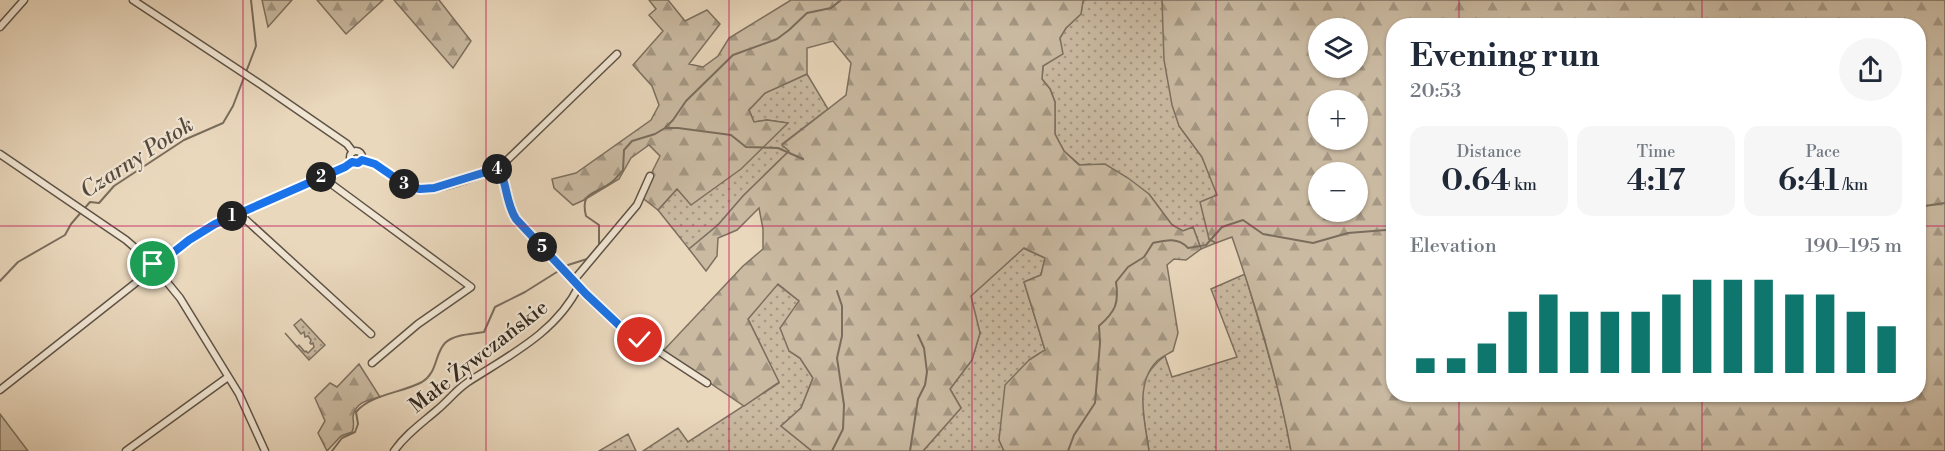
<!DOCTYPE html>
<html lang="en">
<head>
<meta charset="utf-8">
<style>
	body { margin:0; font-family:"Libre Bodoni",serif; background:#f6f6f7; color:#1f2937; height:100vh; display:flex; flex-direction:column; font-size:22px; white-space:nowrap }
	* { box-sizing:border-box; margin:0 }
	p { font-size:20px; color:#747a83 }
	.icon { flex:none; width:33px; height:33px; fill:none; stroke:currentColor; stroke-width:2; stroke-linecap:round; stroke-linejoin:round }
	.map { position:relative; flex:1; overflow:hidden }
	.drawer { position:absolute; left:1386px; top:18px; width:540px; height:384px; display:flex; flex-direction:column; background:#fff; border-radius:24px; box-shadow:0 2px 4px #0004 }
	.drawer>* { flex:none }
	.buttons { position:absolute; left:1308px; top:18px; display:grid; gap:12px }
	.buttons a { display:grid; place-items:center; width:60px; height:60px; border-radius:50%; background:#fff; box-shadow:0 2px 4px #0004; font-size:30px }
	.pin { position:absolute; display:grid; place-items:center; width:51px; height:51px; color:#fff; margin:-26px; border:3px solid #fff; border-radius:50%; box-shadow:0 2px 6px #0007 }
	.km { position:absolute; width:30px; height:30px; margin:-15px; border-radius:50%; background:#222; color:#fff; font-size:16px; line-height:30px; text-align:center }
	.round { display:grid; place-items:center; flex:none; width:63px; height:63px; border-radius:32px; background:#f6f6f7 }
	.head { display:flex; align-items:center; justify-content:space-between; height:102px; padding:0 24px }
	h1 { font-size:33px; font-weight:700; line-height:45px }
	.stats { display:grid; grid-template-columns:repeat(3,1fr); gap:9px; height:102px; padding:6px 24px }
	.stats div { display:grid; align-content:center; border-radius:15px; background:#f6f6f7; text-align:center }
	.stats b { font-size:30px; font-weight:700 }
	.stats small { font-size:16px; font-weight:400 }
	.stats p { font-size:16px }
	.chart { height:168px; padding:12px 24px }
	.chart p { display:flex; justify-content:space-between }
	.chart svg { width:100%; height:108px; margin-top:6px; stroke:#0f766e; stroke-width:6 }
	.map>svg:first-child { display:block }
	.grass { fill:url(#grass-dots); stroke:#7d7060; stroke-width:1.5 }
	.forest { fill:url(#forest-firs); stroke:#7d7060; stroke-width:1.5; fill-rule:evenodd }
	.garden { fill:#cabaa2; stroke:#7d7060; stroke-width:1.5 }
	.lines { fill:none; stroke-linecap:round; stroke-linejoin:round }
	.stream { stroke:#7a6d5d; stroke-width:2 }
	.minor-casing { stroke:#5e5346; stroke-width:9 }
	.minor { stroke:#f1e6d4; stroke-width:6 }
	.route-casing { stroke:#fff; stroke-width:12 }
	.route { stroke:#1a73e8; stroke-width:8 }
	.grid { fill:none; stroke:#c2185b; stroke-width:1.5; stroke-opacity:0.55 }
	.labels { text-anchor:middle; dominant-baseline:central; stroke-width:4.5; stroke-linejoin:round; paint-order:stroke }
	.street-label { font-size:21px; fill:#30271f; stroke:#f1e6d4 }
	.water-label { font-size:22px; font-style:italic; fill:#554a3e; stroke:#f1e6d4 }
</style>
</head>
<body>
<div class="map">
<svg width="1945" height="451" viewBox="0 0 1945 451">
	<defs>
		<pattern id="grass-dots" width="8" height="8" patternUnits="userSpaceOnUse" patternTransform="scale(1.5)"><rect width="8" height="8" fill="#cabaa2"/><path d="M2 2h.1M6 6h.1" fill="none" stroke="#a49783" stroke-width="1.8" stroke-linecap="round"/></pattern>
		<pattern id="forest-firs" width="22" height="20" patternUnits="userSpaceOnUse" patternTransform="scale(1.5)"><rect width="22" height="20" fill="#cabaa2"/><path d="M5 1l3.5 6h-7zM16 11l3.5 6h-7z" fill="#a49783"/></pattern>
	</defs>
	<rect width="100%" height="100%" fill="#ead8bd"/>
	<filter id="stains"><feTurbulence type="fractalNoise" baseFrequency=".00333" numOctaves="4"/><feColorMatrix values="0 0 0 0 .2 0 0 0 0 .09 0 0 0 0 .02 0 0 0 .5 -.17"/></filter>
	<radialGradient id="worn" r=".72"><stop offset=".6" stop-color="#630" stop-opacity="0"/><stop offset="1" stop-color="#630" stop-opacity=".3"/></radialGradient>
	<path class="grass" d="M1083,0H1162L1179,126L1202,157L1218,196L1209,239L1216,243L1201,249L1193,227L1183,231L1172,225L1149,194L1090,164L1080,165L1064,151L1055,134V102L1050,89L1042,79L1043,66L1066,28L1081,14Z
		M807,74L828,109L782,144L789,151L743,196L718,225L689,249L658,210L677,189L787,123L767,120L754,122L749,110L765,93Z
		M1023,248L1045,258L1041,275L1024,282L1045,350L1029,360L999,440L1004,451H923L961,408L950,389L972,360L980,333L970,296Z
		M1245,274C1262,333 1281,391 1291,451H1149C1147,435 1139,400 1143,385C1146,374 1156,362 1165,356L1172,377L1237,357L1211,289Z
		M777,284L799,301L789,351L800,358L813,378L801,408L781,426L812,451H643L678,428L688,442L779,383L748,319Z
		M301,319L325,345L309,360L285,333L297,347L299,345L305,352L306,351L308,353L314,347L313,343L311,344L310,343L311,340L308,336L305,337L304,332L301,334L294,325Z
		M628,434L636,451H599Z"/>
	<path class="forest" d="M262,0H292L268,27Z
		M317,0H383L346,34Z
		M394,0H439L471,41L453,68Z
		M649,0H668L685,21L707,10L720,24L689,64L703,67L718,56L729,38L791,0H1086L1083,1L1081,14L1066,28L1060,38L1063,54L1043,66L1042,79L1050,89L1055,102V134L1064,151L1079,165L1105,164L1128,178L1149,194L1172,225L1183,231L1193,227L1201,249L1186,260L1174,259L1167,265L1178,333L1173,351C1168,354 1161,357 1157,361C1134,384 1145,423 1149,451H1004L999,440L1005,385L1029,360L1045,350L1024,282L1041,275L1045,258L1024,248L971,296L980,333L972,360L950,389L961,408L923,451H812L781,426L801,408L813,378L800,358L789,351L780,328L799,301L778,284L748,319L779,382L744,406L663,351L743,266L763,249V229L759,208L737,230L718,238L717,256L706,271L689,249L718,225L743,196L789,151L782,145L846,95L851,63L833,41L807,48V74L765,93L749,110L754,122L767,120L788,123L741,169L691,205L677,189L658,210L640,196L660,156L649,145L631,158L619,179L584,200L573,205L554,188L552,179L576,173L651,120L659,105L652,86L633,65L663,31L649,15L656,9Z
		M1162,0H1945V451H1291C1278,378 1256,306 1232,237L1216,243L1209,239L1200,202L1217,195L1202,157L1179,126L1172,105L1164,60ZM1394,26H1918V394H1394ZM1318,28H1358V68H1318ZM1318,100H1358V140H1318ZM1358,172V212H1318V172Z
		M359,364L380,397C368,400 355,402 353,417C353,423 355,425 352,432L341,436L327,451L318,433L325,421L315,398L330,383L337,387Z"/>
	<path class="garden" d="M0,414L28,451H0Z"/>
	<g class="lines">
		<path class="stream" d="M666,128H678L731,135L746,147L778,148L803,159
			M1918,207L1945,203
			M0,281L18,262L65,235L71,224L90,202L99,203L114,186L184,140L223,123L233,106L256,46L251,0
			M332,451L342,438L355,432L358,424L356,412C371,394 402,393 422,382C438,372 434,355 445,343C454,334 473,334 484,332L495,307L525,292L568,265L587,259L599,245V225L586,216C580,191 594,195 609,184C614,181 619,175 623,170L624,150L632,141L655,134L665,128L673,120L686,101L733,55L777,39L789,30L807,13L831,8L841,0
			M832,451L843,429L844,405L837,358L842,336V306L837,291
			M910,451L918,399L925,385L927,372L924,348L918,335
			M1068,451L1074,435L1095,403L1100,343L1099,326C1116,311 1119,303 1116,282L1128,267L1144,257L1153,243C1166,240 1178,237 1188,248L1206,245L1222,227L1243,220L1263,234L1313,243L1348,233L1386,230L1394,227"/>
		<g class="minor-casing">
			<path id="minor" d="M133,0L260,84L347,144L353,152
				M0,27L24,0
				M350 157a6 6 0 1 1 12 0a6 6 0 1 1-12 0Z
				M0,154L126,240L149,260L180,298L239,394L265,451
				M362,160C380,164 391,178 407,186C430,197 471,177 494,170L499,168L617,54
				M499,168L513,216L586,294L629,332L707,383
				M326,175L330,183L471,287L418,324L372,363
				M241,212L245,219L371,334
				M574,280L637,205L650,176
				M0,390L195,236L234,215L345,167L352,162
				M126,451L228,377
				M394,451C406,434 422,423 437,410C448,401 456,390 468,382C508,356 556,333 579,286"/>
		</g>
		<use href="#minor" class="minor"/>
	</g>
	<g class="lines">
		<g class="route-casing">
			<path id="route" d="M153,264L155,267L189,240L215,224L345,167L352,162L358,163L362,160L375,164L407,186L420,189L434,188L499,168C507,184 506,204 516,219L586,294L621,327L640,340"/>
		</g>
		<use href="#route" class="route"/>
	</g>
	<path class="grid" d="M243,0V451M486,0V451M729,0V451M972,0V451M1216,0V451M1459,0V26M1702,0V26M0,226H1394M1918,226H1945M1459,394V451M1702,394V451"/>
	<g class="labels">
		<g class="street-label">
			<text transform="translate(479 357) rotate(-38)">Małe Żywczańskie</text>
		</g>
		<g class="water-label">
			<text transform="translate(137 158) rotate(-33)">Czarny Potok</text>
		</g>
	</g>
	<rect width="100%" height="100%" filter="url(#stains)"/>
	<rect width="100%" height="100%" fill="url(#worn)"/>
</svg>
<div class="buttons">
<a><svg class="icon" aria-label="layers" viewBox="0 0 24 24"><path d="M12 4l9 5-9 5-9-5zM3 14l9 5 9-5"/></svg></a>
<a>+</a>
<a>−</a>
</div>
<div class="pin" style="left:153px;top:264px;background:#1e9e55"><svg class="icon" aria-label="arrive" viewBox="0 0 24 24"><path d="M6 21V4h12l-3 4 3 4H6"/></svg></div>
<div class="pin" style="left:640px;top:340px;background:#d93025"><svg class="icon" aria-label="check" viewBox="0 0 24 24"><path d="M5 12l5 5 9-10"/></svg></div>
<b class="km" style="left:232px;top:216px">1</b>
<b class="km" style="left:321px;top:177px">2</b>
<b class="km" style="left:404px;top:184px">3</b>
<b class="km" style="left:497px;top:169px">4</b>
<b class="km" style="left:542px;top:247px">5</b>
<section class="drawer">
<div class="head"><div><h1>Evening run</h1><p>20:53</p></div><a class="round"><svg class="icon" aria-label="share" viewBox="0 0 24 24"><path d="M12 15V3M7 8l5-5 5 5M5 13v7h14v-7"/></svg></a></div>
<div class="stats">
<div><p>Distance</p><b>0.64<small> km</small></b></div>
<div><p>Time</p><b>4:17</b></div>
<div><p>Pace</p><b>6:41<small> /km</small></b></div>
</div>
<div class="chart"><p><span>Elevation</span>190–195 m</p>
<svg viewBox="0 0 160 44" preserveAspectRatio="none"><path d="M5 44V38M15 44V38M25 44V32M35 44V19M45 44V12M55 44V19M65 44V19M75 44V19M85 44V12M95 44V6M105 44V6M115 44V6M125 44V12M135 44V12M145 44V19M155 44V25"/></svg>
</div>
</section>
</div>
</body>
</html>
